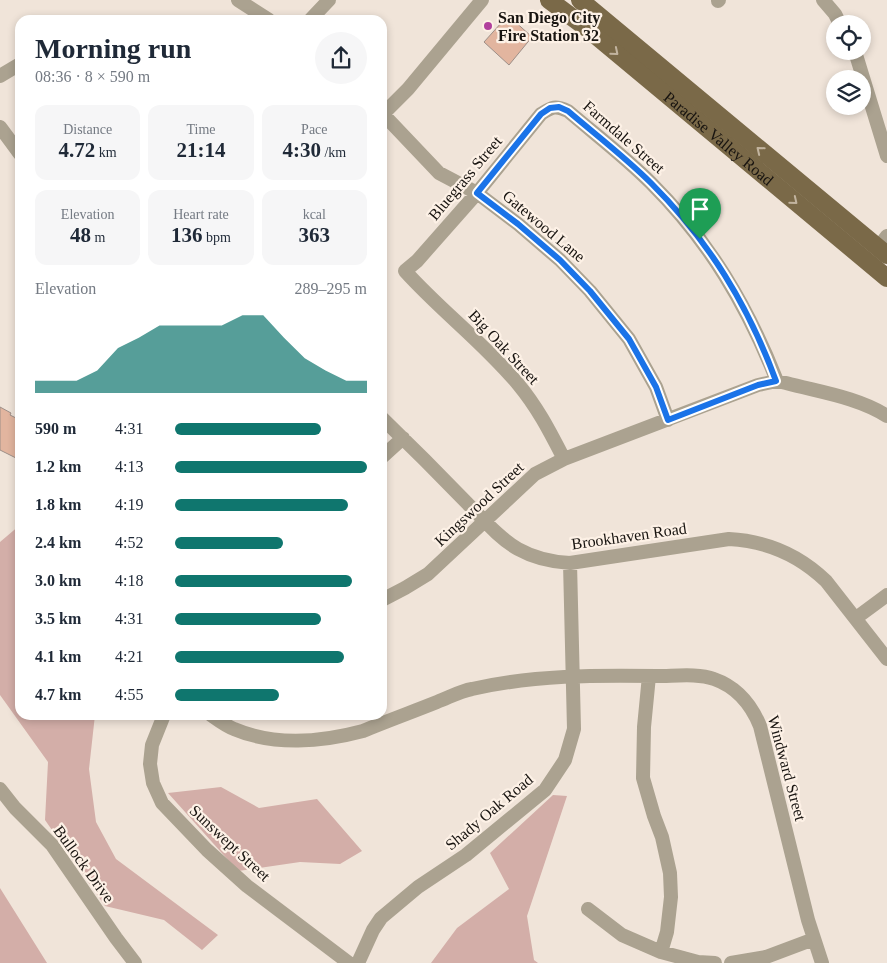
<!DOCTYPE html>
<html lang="en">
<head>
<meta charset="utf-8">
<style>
	body { margin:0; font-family:"Times New Roman",serif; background:#f6f6f7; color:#1f2937; height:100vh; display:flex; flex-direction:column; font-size:19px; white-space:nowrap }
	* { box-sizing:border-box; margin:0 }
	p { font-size:16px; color:#747a83 }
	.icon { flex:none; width:28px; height:28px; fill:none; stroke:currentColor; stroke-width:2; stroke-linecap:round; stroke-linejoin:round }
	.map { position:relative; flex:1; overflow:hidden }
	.panel { position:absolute; left:15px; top:15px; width:372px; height:705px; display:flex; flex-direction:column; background:#fff; border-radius:15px; box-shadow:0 2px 8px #0003 }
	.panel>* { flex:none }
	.fabs { position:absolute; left:826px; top:15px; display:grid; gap:10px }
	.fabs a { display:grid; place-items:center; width:45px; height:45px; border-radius:50%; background:#fff; box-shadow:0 2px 8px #0003; font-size:25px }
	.pin { position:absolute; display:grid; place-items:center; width:42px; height:42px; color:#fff; margin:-51px -21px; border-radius:50% 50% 50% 0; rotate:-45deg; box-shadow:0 0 5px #0007 }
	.pin .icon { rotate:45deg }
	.round { display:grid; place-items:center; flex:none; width:52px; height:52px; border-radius:26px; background:#f6f6f7 }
	.headline { display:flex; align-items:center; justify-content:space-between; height:85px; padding:0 20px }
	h1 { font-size:28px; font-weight:700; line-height:38px }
	.figures { display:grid; grid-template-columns:repeat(3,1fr); gap:8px; height:85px; padding:5px 20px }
	.figures div { display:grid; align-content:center; border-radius:12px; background:#f6f6f7; text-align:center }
	.figures b { font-size:21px; font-weight:700 }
	.figures small { font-size:14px; font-weight:400 }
	.figures p { font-size:14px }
	.chart { height:140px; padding:10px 20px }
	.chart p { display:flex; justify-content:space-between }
	.chart svg { width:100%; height:90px; margin-top:5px; fill:#0f766e; opacity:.7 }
	ul { padding:0 20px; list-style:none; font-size:16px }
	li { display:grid; grid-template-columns:80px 60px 1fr; align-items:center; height:38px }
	li i { height:12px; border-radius:6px; background:#0f766e }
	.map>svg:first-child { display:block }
	.green { fill:#d3aea8 }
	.building { fill:#e2b59f; stroke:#9d8f88 }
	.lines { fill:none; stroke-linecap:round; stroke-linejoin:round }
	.minor { stroke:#aba290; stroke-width:14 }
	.major { stroke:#7a6948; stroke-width:18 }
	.oneway { stroke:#c2b49f }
	.route-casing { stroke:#fff; stroke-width:10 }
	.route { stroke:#1a73e8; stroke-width:6 }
	.poi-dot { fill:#b1409c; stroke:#fdf1e6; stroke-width:2 }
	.labels { text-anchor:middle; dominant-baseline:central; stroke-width:4.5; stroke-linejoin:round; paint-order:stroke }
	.poi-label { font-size:16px; font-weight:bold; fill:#181410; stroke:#fdf1e6; text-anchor:start }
	.street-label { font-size:16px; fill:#181410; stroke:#fdf1e6 }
</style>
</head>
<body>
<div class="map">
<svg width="887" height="963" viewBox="0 0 887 963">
	<rect width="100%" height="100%" fill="#f0e4d9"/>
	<path class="green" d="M20,525V715H95L89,769L96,822L116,859L218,935L202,950L164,920L105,906L45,820L48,762L0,695V542Z
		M221,787L259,808L317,799L362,851L340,864L300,862L238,871L168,793Z
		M553,795L567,796L527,916L534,960L538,963H431L457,928L509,889L490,853Z
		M0,888L47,963H0Z"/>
	<path class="building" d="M511,18L532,37L509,65L484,42L502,22L505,24Z
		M0,407L11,413L10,415L20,420V454L18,459L0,450Z"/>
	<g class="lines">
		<path class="minor" d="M238,0L269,20
			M823,0L835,14L840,24
			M718,1L719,0
			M310,20L329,0
			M854,51L857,58L887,156
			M0,76L20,64
			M382,113L439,173L477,193L518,224L560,260L590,291L629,339L656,387L668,420
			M382,115L408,89L482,0
			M0,127L20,154
			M878,248L887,236
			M382,418C411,446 439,474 467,503C483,519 499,538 518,549C534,558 552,562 570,563L729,539C767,541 799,555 826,581L887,659
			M382,457L403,438
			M564,459C550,432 538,408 518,384C484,343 441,311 405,271L417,261L477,193L541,114C552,107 555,105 568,111C596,135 625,157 651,183C709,241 747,305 777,381
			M382,600L405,588L428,574L535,474L564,459L758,385L777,381L786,383C819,392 857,397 887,416
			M856,618L887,595
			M649,676L644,727L643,778L654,816L662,837L670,873L671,897L667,932L661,952
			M164,715L152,745L150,764L153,783L162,803L207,850L247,886L349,963
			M211,715C218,720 226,726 234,729C274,746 322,742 363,731C387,721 412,712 437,702C448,698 460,691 472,689C533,675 596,675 657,676C675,676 698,673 714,679C737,687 751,704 760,726L808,920L822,963
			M0,789L15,808L52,845L116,938L135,963
			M588,909L622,935L661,952L698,962L715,963
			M358,963L373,930L381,918L418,887L466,855L545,790L565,760L574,729L570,563
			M731,963L766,957L814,939"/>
		<g class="major">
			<path id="s1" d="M549,0L588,29L887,278"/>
			<path d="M580,0L887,255"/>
		</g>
	</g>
	<defs><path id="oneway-chevron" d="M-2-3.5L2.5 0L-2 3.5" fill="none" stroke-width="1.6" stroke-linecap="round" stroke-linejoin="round" transform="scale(1.25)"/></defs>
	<g class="oneway">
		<use href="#oneway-chevron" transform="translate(615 52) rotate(40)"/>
		<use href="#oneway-chevron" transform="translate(760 150) rotate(-141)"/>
		<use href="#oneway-chevron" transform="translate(794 201) rotate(39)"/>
	</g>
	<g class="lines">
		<g class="route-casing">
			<path id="route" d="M559,107L568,111C596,135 625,157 651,183C709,241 748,305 776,381L758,385L668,420L656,387L629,339L590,291L560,260L518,224L477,193L541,114L550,108Z"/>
		</g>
		<use href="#route" class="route"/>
	</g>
	<circle class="poi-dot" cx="488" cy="26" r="5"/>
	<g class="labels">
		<g class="poi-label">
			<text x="498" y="17">San Diego City<tspan x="498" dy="18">Fire Station 32</tspan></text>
		</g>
		<g class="street-label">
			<text transform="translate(624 137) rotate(41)">Farmdale Street</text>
			<text stroke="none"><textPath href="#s1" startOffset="219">Paradise Valley Road</textPath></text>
			<text transform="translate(465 178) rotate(-50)">Bluegrass Street</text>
			<text transform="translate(544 226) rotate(40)">Gatewood Lane</text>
			<text transform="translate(504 347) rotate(47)">Big Oak Street</text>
			<text transform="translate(479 504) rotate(-43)">Kingswood Street</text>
			<text transform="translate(629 536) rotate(-8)">Brookhaven Road</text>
			<text transform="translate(787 768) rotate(75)">Windward Street</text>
			<text transform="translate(489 812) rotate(-40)">Shady Oak Road</text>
			<text transform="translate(230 843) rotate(43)">Sunswept Street</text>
			<text transform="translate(84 864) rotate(54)">Bullock Drive</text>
		</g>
	</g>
</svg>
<div class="fabs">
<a><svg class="icon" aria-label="locate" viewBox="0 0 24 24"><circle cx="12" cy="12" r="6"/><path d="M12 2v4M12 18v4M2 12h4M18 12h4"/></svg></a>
<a><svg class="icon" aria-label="layers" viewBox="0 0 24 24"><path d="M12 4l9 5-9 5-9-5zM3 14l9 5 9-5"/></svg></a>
</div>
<div class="pin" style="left:700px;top:239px;background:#1e9e55"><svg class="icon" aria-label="arrive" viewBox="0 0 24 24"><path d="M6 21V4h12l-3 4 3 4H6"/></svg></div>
<section class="panel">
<div class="headline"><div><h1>Morning run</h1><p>08:36 · 8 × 590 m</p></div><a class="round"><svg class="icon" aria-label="share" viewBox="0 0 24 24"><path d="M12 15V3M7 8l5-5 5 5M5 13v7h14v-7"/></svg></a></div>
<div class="figures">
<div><p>Distance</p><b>4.72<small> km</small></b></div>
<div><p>Time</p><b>21:14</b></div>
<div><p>Pace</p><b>4:30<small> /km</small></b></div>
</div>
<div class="figures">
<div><p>Elevation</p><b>48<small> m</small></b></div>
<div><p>Heart rate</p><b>136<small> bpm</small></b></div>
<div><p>kcal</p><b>363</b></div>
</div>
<div class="chart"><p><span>Elevation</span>289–295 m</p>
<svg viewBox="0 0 160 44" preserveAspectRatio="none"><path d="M0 44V38L10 38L20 38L30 33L40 22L50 17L60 11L70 11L80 11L90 11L100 6L110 6L120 17L130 27L140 33L150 38L160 38V44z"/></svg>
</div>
<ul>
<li><b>590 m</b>4:31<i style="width:76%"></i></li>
<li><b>1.2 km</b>4:13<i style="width:100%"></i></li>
<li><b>1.8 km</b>4:19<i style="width:90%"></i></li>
<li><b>2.4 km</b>4:52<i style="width:56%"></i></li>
<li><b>3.0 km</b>4:18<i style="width:92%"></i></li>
<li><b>3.5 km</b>4:31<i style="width:76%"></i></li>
<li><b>4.1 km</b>4:21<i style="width:88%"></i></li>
<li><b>4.7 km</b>4:55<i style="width:54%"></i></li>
</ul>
</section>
</div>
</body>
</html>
